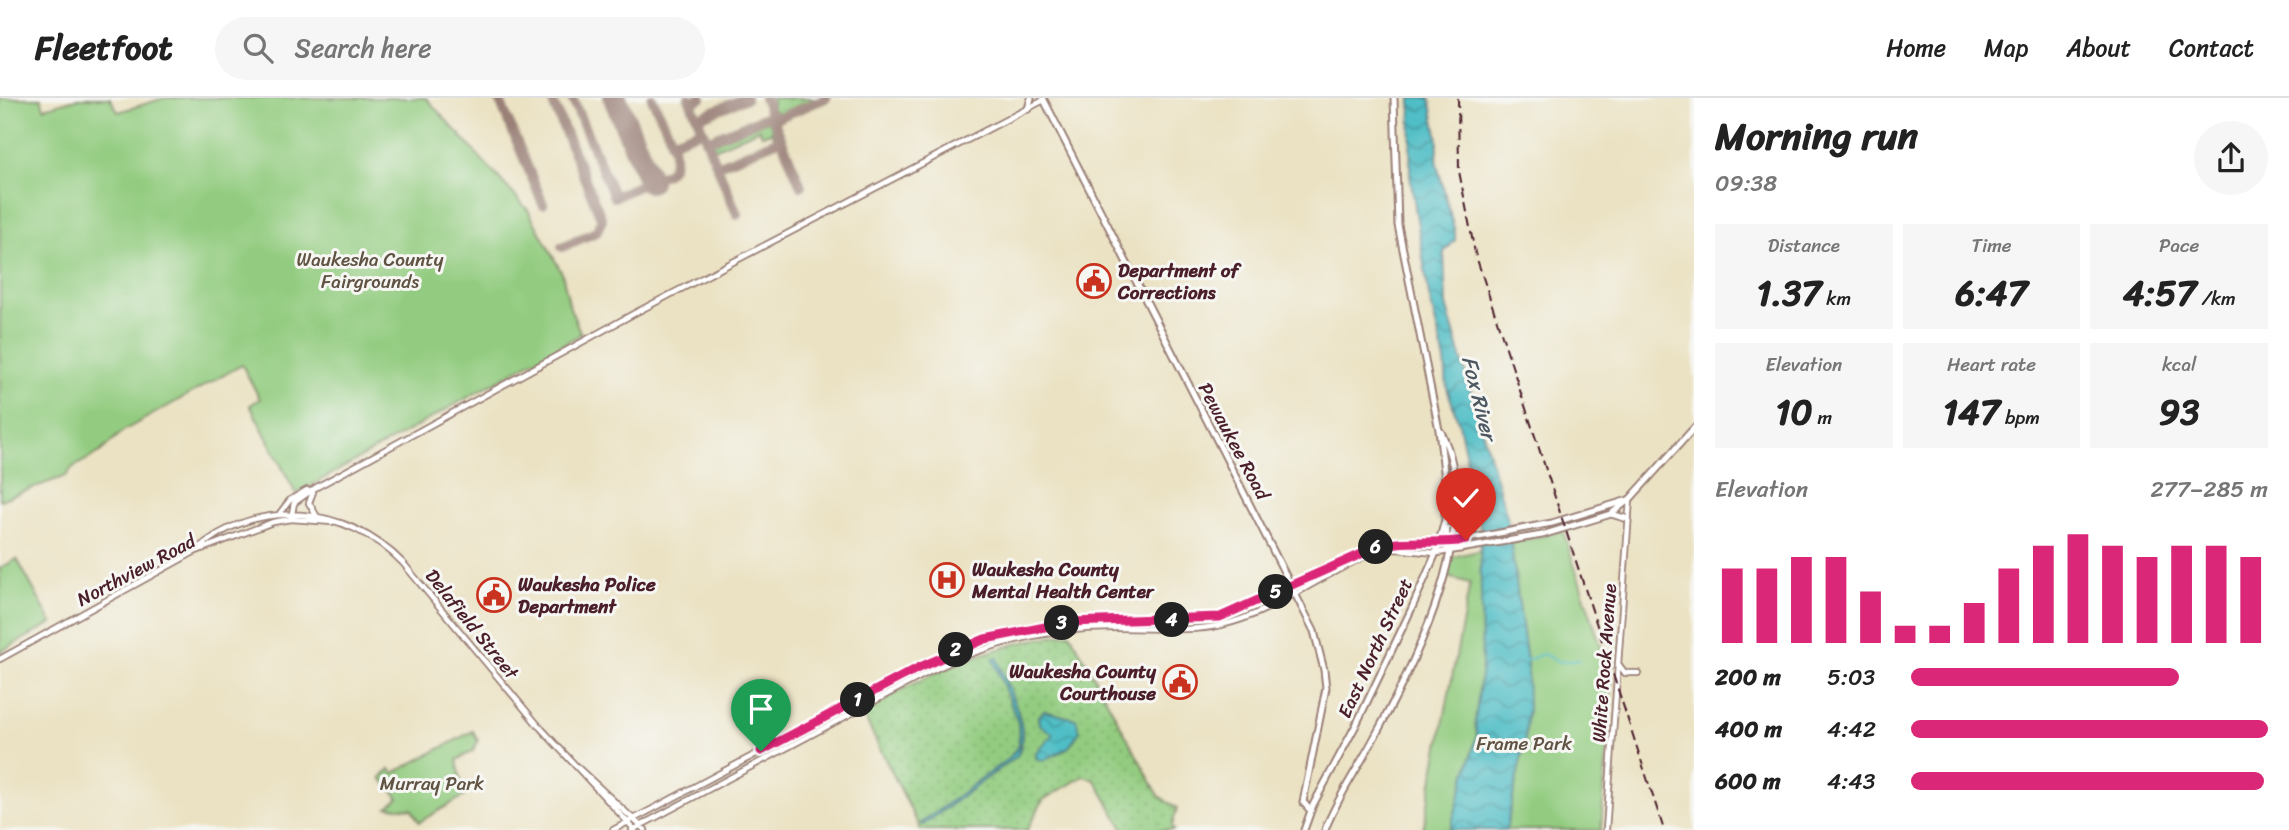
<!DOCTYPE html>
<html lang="en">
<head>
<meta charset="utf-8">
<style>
	body { margin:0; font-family:Sriracha,sans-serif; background:#f6f6f6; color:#222; height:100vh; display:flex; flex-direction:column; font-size:26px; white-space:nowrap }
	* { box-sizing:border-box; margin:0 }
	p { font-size:23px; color:#767676 }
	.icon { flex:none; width:38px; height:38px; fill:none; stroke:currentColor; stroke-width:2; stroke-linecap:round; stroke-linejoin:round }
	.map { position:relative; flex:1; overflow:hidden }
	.panel { display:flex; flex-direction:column; background:#fff; width:595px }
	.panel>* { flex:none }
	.pin { position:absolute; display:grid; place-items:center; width:60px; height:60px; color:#fff; margin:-72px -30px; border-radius:50% 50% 50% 0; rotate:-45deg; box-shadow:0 0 7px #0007 }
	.pin .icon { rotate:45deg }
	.km { position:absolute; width:35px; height:35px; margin:-18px; border-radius:50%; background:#222; color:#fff; font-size:19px; line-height:35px; text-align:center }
	.round { display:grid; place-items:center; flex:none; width:74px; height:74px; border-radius:37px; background:#f6f6f6 }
	.headline { display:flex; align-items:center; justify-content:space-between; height:119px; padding:0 21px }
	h1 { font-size:38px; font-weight:700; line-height:52px }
	.stats { display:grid; grid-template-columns:repeat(3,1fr); gap:10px; height:119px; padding:7px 21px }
	.stats div { display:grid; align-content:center; border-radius:0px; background:#f6f6f6; text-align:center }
	.stats b { font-size:35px; font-weight:700 }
	.stats small { font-size:19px; font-weight:400 }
	.stats p { font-size:19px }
	.chart { height:196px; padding:14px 21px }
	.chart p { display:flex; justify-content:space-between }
	.chart svg { width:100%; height:126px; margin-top:7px; stroke:#db2777; stroke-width:6 }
	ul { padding:0 21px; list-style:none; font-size:23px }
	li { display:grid; grid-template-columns:112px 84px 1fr; align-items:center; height:52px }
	li i { height:18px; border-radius:9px; background:#db2777 }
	header { display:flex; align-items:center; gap:42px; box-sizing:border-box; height:98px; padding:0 35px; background:#fff; border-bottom:2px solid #e0e0e0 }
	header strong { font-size:33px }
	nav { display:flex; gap:38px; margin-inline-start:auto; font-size:24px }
	.search { width:490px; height:63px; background:#f6f6f6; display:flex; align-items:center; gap:18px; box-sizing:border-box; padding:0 24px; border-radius:38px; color:#767676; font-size:26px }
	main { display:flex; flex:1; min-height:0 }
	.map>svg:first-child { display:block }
	.grass { fill:url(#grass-dots); stroke:#6e7656; stroke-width:2 }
	.green { fill:#93cc80; stroke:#6e7656; stroke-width:2 }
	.water { fill:url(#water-waves); stroke:#4c6e78; stroke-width:2 }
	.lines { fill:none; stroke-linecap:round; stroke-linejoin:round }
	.stream { stroke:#4fbec6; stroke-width:2 }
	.taxiway { stroke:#9a8077; stroke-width:10 }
	.runway { stroke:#9a8077; stroke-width:24 }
	.tertiary-casing { stroke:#9a8077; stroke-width:8 }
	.secondary-casing { stroke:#9a8077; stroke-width:9 }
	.tertiary { stroke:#fff; stroke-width:4.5 }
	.secondary { stroke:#fff; stroke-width:5 }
	.rail { stroke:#4a1f2b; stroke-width:2; stroke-dasharray:10 5; stroke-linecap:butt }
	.route-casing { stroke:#fff; stroke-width:14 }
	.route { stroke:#db2777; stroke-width:9 }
	.labels { text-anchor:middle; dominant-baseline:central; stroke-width:6; stroke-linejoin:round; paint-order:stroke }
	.park-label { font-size:19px; fill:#605344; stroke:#f6f6f2 }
	.poi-label { font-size:19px; font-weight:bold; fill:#4a1f2b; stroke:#f6f6f2; text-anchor:start }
	.street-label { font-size:19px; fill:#4a1f2b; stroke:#f6f6f2 }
	.water-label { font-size:21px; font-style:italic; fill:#4c5761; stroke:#f6f6f2 }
</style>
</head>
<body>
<header>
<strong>Fleetfoot</strong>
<div class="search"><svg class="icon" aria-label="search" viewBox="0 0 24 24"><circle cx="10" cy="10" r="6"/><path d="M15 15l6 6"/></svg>Search here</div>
<nav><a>Home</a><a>Map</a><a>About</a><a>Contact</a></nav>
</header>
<main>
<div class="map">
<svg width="1694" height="732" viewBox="0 0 1694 732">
	<defs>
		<pattern id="grass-dots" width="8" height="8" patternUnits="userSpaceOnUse" patternTransform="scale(1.75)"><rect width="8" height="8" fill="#93cc80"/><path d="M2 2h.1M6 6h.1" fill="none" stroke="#80af6f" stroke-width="1.8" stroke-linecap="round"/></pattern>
		<pattern id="water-waves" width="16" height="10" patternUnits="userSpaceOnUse" patternTransform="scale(1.75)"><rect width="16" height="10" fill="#4fbec6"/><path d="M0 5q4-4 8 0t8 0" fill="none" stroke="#449aa1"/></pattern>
	</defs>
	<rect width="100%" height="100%" fill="#f6f6f2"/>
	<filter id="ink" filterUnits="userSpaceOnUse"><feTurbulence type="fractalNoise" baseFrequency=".0143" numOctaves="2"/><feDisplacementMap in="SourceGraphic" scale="14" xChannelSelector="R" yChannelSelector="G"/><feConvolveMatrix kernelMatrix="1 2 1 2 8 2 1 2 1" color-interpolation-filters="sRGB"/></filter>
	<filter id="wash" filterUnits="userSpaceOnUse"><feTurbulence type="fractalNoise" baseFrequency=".00686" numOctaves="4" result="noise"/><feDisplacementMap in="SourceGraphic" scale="28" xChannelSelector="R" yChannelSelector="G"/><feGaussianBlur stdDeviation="1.57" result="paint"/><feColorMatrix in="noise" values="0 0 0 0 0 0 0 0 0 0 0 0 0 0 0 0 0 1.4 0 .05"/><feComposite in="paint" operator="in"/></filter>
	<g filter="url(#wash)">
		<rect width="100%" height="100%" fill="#ebe2c3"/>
		<path class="grass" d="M772,0H818L779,15L772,11Z
			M768,20L776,41L771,34L762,37L759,31L715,51L712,43Z
			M1070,535L1159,698L1177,710L1172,728L1174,732H1124L1095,682L1084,678L1043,702L1027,732H921L861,613C935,574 984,548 1070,535Z"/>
		<path class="green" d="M0,0H41L44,10L79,0H110L118,14L165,0H426L528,112L562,175L570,210L581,236L296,396L250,307L260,301L242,267L123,333L100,354L72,370L66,378L0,402Z
			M1563,433L1612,582L1601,732H1423L1470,485L1447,479L1452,459Z
			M17,461L52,525L0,554V470Z
			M473,633L478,643L473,653L457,662L464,698L419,724L412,711L388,709L399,700L381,680L390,671L394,675Z"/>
		<path class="water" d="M1411,0H1430L1438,42L1437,66L1455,134V142L1444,154L1446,207L1507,419L1527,563L1528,609L1525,642L1506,732H1450L1477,637L1475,624L1482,569L1480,426L1459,326L1447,290L1445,263L1429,198L1410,77Z
			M997,559C1004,588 1034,628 1017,658L923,727L921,725L1009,660L1019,647L1018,625L993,561Z
			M1044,613L1076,621L1080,633L1069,649L1043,663L1036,660V655L1053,636L1039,626L1038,619Z"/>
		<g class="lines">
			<path class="stream" d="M1525,563L1543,556L1559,564L1579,562"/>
			<path class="taxiway" d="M502,0L499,1L543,106
				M551,0L602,122L596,134L562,149
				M572,0L614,99L667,75C687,59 660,19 652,0
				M689,0L737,116
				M764,0L801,88
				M691,4L701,0
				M697,20L746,0
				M773,22L826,0
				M707,43L771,17
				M671,44L702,32
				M717,68L781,41"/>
			<path class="runway" d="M615,0L650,83"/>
		</g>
	</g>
	<g filter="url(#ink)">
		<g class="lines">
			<g class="tertiary-casing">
				<path id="tertiary" d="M313,394L309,405L316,417
					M280,415L290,402L307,392
					M291,421L294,405L315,390L635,215L1044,2
					M194,454C255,398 347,407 403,465L537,626L635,732
					M0,561L194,454L273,424L291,421L332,424
					M1619,567L1625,575H1638
					M577,669L645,732
					M613,732L918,570L962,550L1016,533L1064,524L1220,519L1377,449L1397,444L1448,445
					M632,732L929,574C987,545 1049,530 1114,530C1149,529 1187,535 1221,527C1273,516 1324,474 1375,454L1395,451L1436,455
					M1606,732L1630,401"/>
			</g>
			<g class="secondary-casing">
				<path id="secondary" d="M1043,0L1314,533L1324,572L1326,590L1303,704L1311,713
					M1028,11L1031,0
					M1611,416L1628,421
					M1447,430L1446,445L1449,454
					M1452,444L1552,425L1625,403
					M1436,455L1542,437L1611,416L1631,400L1694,330
					M1304,732L1313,707L1356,627L1411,512L1436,455L1445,422L1446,390L1439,332L1398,127L1394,0
					M1325,732C1337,700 1357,672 1373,642C1417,562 1486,423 1441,334"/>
			</g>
			<use href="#tertiary" class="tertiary"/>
			<use href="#secondary" class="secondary"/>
			<path class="rail" d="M1458,0L1459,73L1475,155L1664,732"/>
		</g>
	</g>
	<g class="lines" filter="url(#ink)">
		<g class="route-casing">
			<path id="route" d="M761,653L918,570L985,541L1070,524L1220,519L1377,449C1406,440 1436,447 1466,442"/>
		</g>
		<use href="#route" class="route"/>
	</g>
	<defs>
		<g id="civic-ring" transform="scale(1.75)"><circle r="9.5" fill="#f6f6f2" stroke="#c8321e" stroke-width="1.5"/><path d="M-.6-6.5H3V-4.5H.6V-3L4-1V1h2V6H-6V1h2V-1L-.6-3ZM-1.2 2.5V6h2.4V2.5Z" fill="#c8321e"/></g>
		<g id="hospital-ring" transform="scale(1.75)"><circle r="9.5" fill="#f6f6f2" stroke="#c8321e" stroke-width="1.5"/><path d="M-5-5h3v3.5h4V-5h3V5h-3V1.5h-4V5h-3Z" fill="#c8321e"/></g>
	</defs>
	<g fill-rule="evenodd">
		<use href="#civic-ring" x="1094" y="183"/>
		<use href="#hospital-ring" x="947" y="482"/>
		<use href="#civic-ring" x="494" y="497"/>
		<use href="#civic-ring" x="1180" y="584"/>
	</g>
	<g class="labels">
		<g class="park-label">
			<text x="370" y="161">Waukesha County<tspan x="370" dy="22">Fairgrounds</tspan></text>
			<text x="1524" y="645">Frame Park</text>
			<text x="432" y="685">Murray Park</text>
		</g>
		<g class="poi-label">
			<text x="1118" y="172">Department of<tspan x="1118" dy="22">Corrections</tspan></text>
			<text x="972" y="471">Waukesha County<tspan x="972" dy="22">Mental Health Center</tspan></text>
			<text x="518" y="486">Waukesha Police<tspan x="518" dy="22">Department</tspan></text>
			<text x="1156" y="573" text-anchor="end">Waukesha County<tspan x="1156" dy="22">Courthouse</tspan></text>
		</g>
		<g class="street-label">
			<text transform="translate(1234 343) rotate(62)">Pewaukee Road</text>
			<text transform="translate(136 472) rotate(-28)">Northview Road</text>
			<text transform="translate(472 526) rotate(51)">Delafield Street</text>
			<text transform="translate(1375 550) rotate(-65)">East North Street</text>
			<text transform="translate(1604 565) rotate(-86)">White Rock Avenue</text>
		</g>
		<g class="water-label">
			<text transform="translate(1479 300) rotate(76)">Fox River</text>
		</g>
	</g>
</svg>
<div class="pin" style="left:761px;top:653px;background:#1e9e55"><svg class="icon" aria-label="arrive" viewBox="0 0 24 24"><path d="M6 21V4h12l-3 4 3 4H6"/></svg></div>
<div class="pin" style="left:1466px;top:442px;background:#d93025"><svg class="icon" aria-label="check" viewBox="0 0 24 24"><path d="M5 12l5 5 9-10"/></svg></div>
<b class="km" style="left:858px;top:602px">1</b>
<b class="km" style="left:956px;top:552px">2</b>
<b class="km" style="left:1062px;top:525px">3</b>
<b class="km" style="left:1172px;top:522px">4</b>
<b class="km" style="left:1276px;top:494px">5</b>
<b class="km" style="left:1376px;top:449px">6</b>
</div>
<section class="panel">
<div class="headline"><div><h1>Morning run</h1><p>09:38</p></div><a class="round"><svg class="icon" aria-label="share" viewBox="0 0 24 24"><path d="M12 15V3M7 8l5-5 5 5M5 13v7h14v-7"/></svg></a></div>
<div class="stats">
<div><p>Distance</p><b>1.37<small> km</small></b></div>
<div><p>Time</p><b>6:47</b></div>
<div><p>Pace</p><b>4:57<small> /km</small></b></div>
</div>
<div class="stats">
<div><p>Elevation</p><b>10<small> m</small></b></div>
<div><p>Heart rate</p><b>147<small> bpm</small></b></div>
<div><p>kcal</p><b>93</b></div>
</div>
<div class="chart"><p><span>Elevation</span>277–285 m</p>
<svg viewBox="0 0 160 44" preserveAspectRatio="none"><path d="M5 44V18M15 44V18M25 44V14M35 44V14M45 44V26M55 44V38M65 44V38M75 44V30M85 44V18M95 44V10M105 44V6M115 44V10M125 44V14M135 44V10M145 44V10M155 44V14"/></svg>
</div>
<ul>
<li><b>200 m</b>5:03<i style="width:75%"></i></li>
<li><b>400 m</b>4:42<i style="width:100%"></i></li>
<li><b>600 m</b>4:43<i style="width:99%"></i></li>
</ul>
</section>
</main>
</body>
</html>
